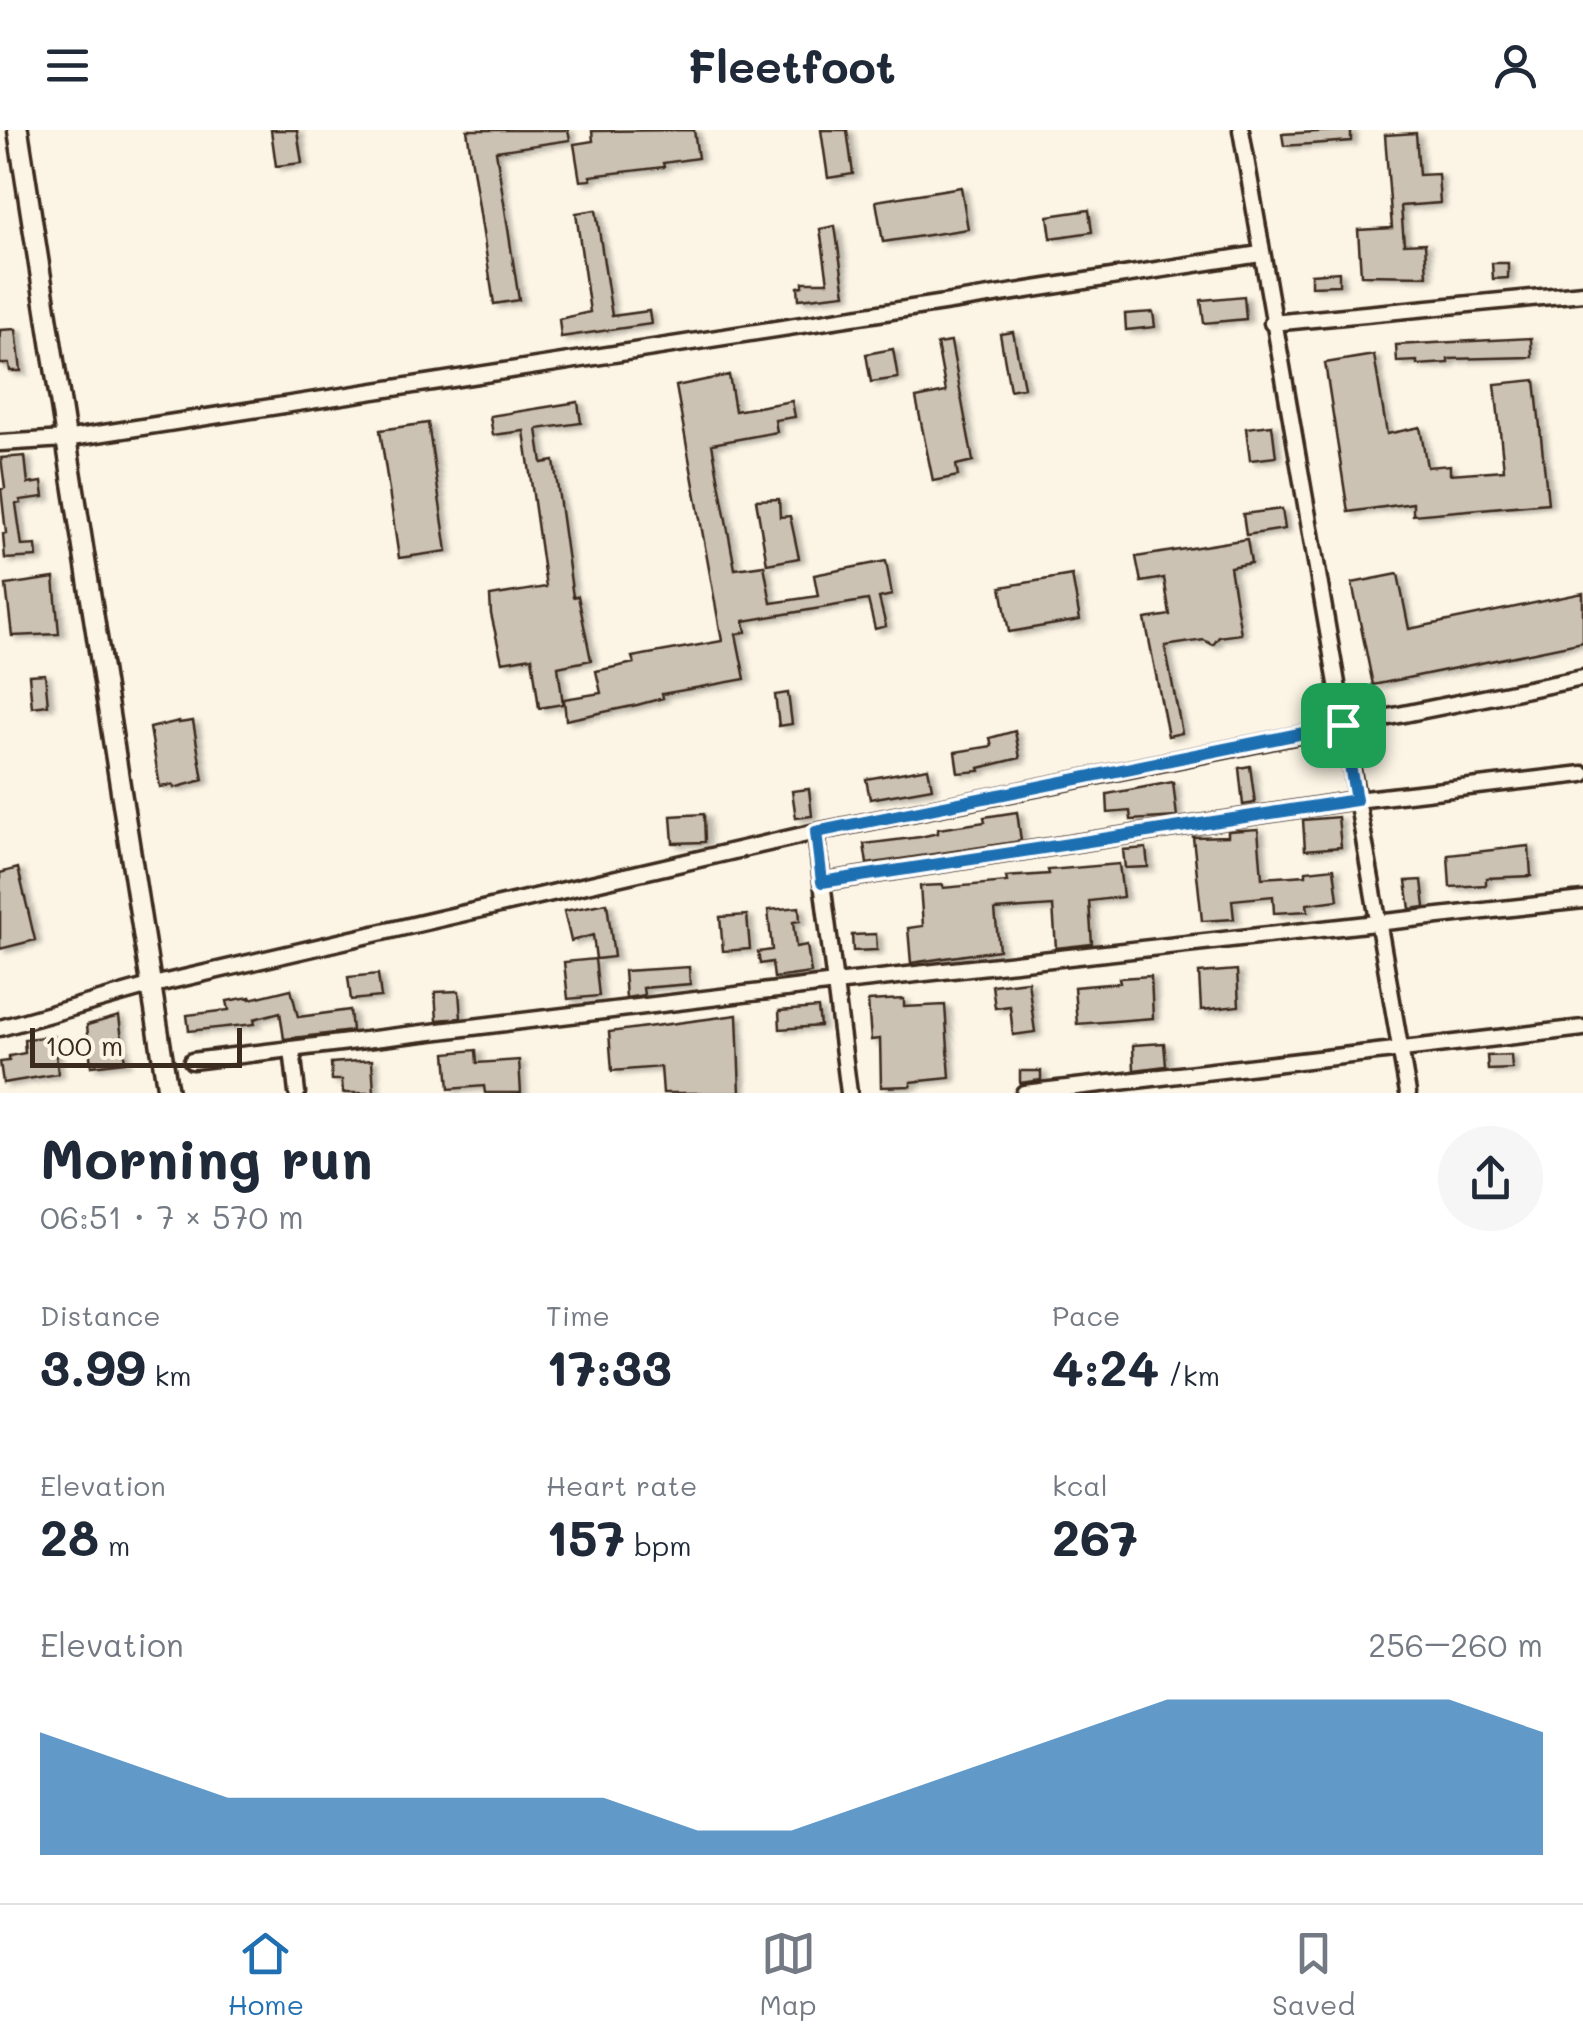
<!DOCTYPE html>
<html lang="en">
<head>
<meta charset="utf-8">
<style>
	body { margin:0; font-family:Mali,sans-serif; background:#f6f6f7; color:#1f2937; height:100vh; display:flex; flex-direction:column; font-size:38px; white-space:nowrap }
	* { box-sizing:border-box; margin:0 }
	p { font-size:32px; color:#747a83 }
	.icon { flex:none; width:55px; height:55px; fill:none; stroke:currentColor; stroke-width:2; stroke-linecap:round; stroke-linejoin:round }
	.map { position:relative; height:963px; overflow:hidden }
	.drawer { display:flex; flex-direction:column; background:#fff; flex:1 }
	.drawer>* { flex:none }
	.scale { position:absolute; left:30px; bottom:25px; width:212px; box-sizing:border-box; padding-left:10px; border:5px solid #3b2a1e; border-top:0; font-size:28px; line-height:35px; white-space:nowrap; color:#3b2a1e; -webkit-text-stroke:8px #fcf5e5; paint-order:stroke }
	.pin { position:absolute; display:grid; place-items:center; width:85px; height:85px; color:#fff; margin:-42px; border-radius:20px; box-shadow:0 5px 15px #0006 }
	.round { display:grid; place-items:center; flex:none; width:105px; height:105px; border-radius:52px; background:#f6f6f7 }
	.headline { display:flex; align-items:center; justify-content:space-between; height:170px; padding:0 40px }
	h1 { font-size:55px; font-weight:700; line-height:75px }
	.metrics { display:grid; grid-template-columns:repeat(3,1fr); gap:15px; height:170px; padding:10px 40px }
	.metrics div { display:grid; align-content:center }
	.metrics b { font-size:50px; font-weight:700 }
	.metrics small { font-size:28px; font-weight:400 }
	.metrics p { font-size:28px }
	.chart { height:280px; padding:20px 40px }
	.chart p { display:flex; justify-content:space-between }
	.chart svg { width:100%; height:180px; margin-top:10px; fill:#1f6fb2; opacity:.7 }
	header { display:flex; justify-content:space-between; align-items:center; height:130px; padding:0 40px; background:#fff; font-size:45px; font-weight:700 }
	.tabs { display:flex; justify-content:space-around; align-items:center; height:140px; border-top:2px solid #e0e1e3; background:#fff; font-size:28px; color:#747a83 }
	.tabs a { display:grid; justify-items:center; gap:5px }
	.tabs .selected { color:#1f6fb2 }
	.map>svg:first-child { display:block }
	.building { fill:#ccc2b3; stroke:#3b2a1e; stroke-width:2.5; filter:url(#shadow) }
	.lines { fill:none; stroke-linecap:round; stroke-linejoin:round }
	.minor-casing { stroke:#3b2a1e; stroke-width:21 }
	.tertiary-casing { stroke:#3b2a1e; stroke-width:25 }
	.minor { stroke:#fcf5e5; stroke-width:14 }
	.tertiary { stroke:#fcf5e5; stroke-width:18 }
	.route-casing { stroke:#fff; stroke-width:20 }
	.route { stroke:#1f6fb2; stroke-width:12 }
</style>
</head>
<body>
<header><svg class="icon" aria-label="menu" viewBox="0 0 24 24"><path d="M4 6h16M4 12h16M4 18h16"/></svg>Fleetfoot<svg class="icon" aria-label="person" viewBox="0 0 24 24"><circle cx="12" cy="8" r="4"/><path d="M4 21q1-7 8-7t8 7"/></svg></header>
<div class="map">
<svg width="1583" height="963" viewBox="0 0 1583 963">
	<defs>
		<filter id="shadow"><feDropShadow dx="5.5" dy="3" stdDeviation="2.5" flood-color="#0004"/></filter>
	</defs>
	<rect width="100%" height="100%" fill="#fcf5e5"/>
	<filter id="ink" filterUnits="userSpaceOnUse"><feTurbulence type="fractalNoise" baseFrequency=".01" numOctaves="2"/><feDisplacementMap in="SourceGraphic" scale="20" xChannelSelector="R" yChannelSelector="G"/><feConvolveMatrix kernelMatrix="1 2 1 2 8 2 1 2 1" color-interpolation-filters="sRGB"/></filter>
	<g filter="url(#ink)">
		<path class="building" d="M271,0H297L302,33L276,36Z
			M467,0H568L570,10L496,21L519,170L494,174Z
			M694,0L698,28L663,33L664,37L590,46L591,50L580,51L574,14L593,11L592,1Z
			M821,0H847L853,44L828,48Z
			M1351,0V11L1284,16L1282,4Z
			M1416,3L1419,45L1438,44L1440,73L1401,76L1404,114L1425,113L1427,146L1361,145L1358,100L1392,98L1385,5Z
			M961,57L968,99L883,112L876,71Z
			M596,80L612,186L649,181L651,194L561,207L559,189L590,182L576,83Z
			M1089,80L1092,102L1051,108L1048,86Z
			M835,96L845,164L799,169L798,157L803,156V152H828L820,99Z
			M1492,133H1508V148L1493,149Z
			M1339,142V155L1311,156V144Z
			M1244,166L1246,189L1204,193L1201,170Z
			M1153,182L1155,197L1126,200L1125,184Z
			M16,199L21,241H10L9,234H0V200Z
			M1013,202L1024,257L1010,260L1000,204Z
			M1531,208L1532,227L1448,229V233L1417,235V231L1397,232L1396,215Z
			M951,212L973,331L956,335L958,346L933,351L916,268L946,262L937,214Z
			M893,219L898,248L871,252L866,224Z
			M1374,225L1387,304L1420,297L1427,337L1450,335V344L1504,340L1495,254L1535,250L1548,373L1413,385V373L1348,382L1325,233Z
			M729,245L735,281L792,271L795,287L775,290L777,302L712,314L735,439L764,435L771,473L818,466L814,445L886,431L892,465L879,468L886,496L875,499L868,470L744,491L746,502L736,504L745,549L662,564L663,568L637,575L566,590L564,569L601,563L596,541L634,533L632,527L722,511L676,256Z
			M578,272L581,293L537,299L542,333L554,331L573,467L578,466L591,530L558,537L563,574L539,578L532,527L502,532L491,484L490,466L546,457L524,301L493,305L490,286Z
			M428,293L447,421L399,428L380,300Z
			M1272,295L1276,327L1250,330L1246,298Z
			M25,326L28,354L42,352L44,367L20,370L21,373L16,374L22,416L36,415L37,427L5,429L3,404L6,403L1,359L5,358L1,328Z
			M779,369L780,387L790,386L799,428L767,434L756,370Z
			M1282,379L1285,399L1246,405L1243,384Z
			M1247,409L1251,433L1230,437L1241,504L1219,507L1213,515L1204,510L1165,516L1182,603L1168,606L1145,489L1170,485L1164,448L1141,452L1136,427Z
			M1398,444L1409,499L1583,463V512L1373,555L1352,453Z
			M1072,445L1080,490L1009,502L1001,457Z
			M54,448L59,504L12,506L6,455Z
			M45,544L48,575L32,577L29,545Z
			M788,563L792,594L779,596L775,565Z
			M179,591V593L193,591L203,650L174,658L173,655L160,657L150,598Z
			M1015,601L1020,628L979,638L980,641L958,643L955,622L992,616L990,608Z
			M1250,636L1255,673L1243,675L1239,638Z
			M928,638L932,658L870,669L866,649Z
			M1173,652L1177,687L1131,690L1130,681L1108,683L1107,664Z
			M809,659L812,686L796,688L792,661Z
			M1017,682L1021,711L867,734L864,714L920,707L938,703V699L985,692L984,687Z
			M704,684L705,712L673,713L671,686Z
			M1338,687L1341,717L1305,720L1303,690Z
			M1258,699L1262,748L1306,745V741L1334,738L1338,770L1307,774L1308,781L1274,783L1273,766L1232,770L1234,789L1202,791L1193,707L1228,706V701Z
			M1529,716L1531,746L1486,748V755L1450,757L1448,725Z
			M1146,718L1148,737L1125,738L1123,720Z
			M1119,734L1123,767L1089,771L1092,814L1056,818L1053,776L995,780L999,820L911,833L908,798L923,796L920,756L943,755V758L1007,752L1006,747L1049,744L1048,740Z
			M18,738L35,810L0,819V743Z
			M1422,750L1425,777L1410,779L1406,751Z
			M607,773L614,827L596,829L593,805L571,811L564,781Z
			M799,777L800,791L793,792L796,817L807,815L811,843L774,848L772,832L760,834L758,822L772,820L768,780Z
			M747,785L750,819L723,821L720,787Z
			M876,804L877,820L853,821L852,805Z
			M595,829L599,866L568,869L564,832Z
			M689,837L690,854L643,858L644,865L626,868L624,841Z
			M1237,840L1239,876L1201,880L1199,843Z
			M378,844L381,867L351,870L348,847Z
			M1151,846L1153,888L1077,894L1074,857L1120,853L1119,848Z
			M1028,851L1035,902L1013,905L1010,876L995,878L992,855Z
			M291,859L298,887L350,880L352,901L284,909L280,882L254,889L255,894L189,901L187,885L229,880L227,871L250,867V869Z
			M459,861L461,888L437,890L435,862Z
			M904,869V877L945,875L950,948L911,952V956L881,957L880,909L871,910L868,871Z
			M818,878L820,896L780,899L779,881Z
			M737,885L740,963H663L661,937L612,941L609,902Z
			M119,886L125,932L91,936L87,895Z
			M54,906L58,944L3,953L0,932L9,931V926L25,923L24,909Z
			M1164,913L1166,936L1134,940L1133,915Z
			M476,920L477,933L519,930L521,963H485L484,956L449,959L446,923Z
			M1511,925L1512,939L1488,940L1487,926Z
			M372,930L374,963H343L342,950H332L331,933Z
			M1020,941H1041V950L1020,953Z"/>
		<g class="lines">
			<g class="minor-casing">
				<path id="minor" d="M1241,0L1408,963
					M1272,193L1583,163
					M0,313L65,309L1260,124
					M816,702L822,752
					M0,898L153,855L816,702L1583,548
					M292,919L297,963
					M192,931L835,853L1583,770
					M849,963L822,752L1356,670L1583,644
					M1024,963L1583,898"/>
			</g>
			<g class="tertiary-casing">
				<path id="tertiary" d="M18,0L168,963"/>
			</g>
			<use href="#minor" class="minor"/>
			<use href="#tertiary" class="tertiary"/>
		</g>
	</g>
	<g class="lines" filter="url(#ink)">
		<g class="route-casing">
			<path id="route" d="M1343,595L1356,670L822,752L816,702Z"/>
		</g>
		<use href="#route" class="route"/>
	</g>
</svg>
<div class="scale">100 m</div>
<div class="pin" style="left:1343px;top:595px;background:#1e9e55"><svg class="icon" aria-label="arrive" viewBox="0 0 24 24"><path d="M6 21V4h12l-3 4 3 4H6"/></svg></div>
</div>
<section class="drawer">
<div class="headline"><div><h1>Morning run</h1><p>06:51 · 7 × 570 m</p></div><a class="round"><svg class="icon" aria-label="share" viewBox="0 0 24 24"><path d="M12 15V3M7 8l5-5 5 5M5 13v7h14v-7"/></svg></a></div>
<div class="metrics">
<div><p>Distance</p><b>3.99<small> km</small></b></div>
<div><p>Time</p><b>17:33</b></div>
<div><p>Pace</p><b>4:24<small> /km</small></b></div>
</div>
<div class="metrics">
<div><p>Elevation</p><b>28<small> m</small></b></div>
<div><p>Heart rate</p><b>157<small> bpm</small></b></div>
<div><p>kcal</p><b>267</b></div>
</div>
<div class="chart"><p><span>Elevation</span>256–260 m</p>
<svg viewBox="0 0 160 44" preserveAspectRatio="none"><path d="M0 44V14L10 22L20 30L30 30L40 30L50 30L60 30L70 38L80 38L90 30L100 22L110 14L120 6L130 6L140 6L150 6L160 14V44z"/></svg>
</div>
</section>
<nav class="tabs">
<a class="selected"><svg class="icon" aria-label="home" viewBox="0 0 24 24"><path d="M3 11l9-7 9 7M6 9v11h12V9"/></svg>Home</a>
<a><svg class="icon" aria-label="map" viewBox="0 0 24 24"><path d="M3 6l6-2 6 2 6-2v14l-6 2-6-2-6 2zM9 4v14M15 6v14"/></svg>Map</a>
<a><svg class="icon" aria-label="saved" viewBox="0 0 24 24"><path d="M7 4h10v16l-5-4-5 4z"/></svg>Saved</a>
</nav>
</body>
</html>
